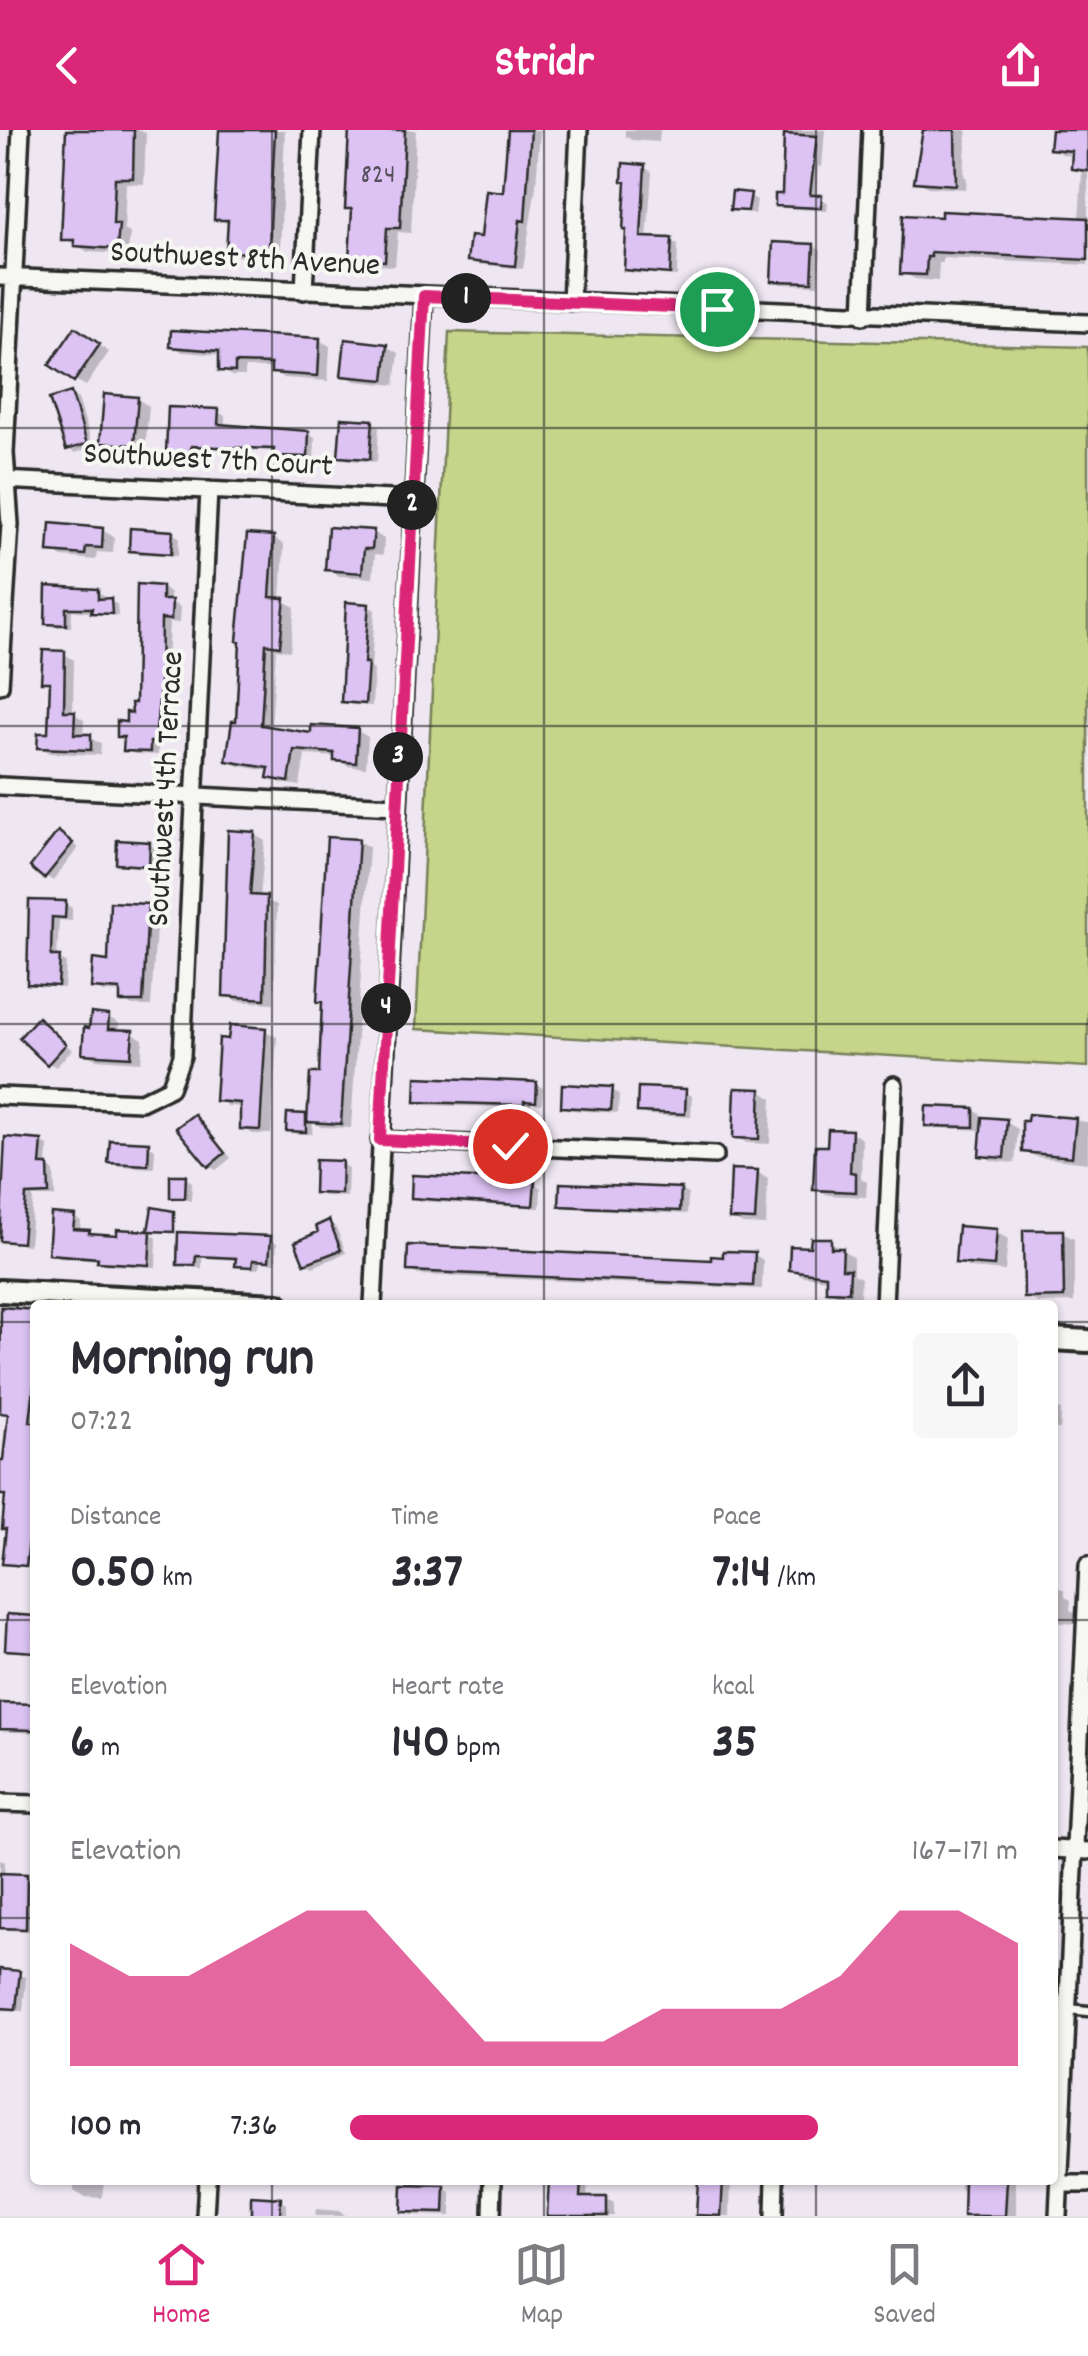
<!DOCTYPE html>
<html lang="en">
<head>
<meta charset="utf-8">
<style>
	body { margin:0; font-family:Dekko,sans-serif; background:#f7f7f7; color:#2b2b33; height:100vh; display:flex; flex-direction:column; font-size:38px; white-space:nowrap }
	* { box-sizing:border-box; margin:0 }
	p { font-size:32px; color:#7c7c81 }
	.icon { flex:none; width:55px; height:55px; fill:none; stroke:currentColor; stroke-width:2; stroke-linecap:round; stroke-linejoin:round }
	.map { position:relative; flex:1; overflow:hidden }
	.sheet { position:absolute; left:30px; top:1170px; width:1028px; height:885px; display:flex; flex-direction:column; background:#fff; border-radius:10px; box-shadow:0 2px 8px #0004 }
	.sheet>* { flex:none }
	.pin { position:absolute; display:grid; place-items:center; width:85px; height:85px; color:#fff; margin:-42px; border:5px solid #fff; border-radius:50%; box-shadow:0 2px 10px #0007 }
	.km { position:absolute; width:50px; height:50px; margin:-25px; border-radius:50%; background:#222; color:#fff; font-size:28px; line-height:50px; text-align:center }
	.round { display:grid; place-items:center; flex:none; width:105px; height:105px; border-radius:10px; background:#f7f7f7 }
	.overview { display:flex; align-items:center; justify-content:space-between; height:170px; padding:0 40px }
	h1 { font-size:55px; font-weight:800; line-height:75px }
	.metrics { display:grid; grid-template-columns:repeat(3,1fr); gap:15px; height:170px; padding:10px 40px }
	.metrics div { display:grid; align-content:center }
	.metrics b { font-size:50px; font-weight:800 }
	.metrics small { font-size:28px; font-weight:400 }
	.metrics p { font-size:28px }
	.chart { height:280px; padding:20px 40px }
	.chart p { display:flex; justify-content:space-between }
	.chart svg { width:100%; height:180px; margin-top:10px; fill:#db2777; opacity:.7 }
	ul { padding:0 40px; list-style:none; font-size:32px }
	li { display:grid; grid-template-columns:160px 120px 1fr; align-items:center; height:75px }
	li i { height:25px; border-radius:12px; background:#db2777 }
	header { display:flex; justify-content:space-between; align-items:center; height:130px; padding:0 40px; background:#db2777; color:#fff; font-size:45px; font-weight:800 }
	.tabs { display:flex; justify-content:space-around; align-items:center; height:140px; border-top:2px solid #e1e1e2; background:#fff; font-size:28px; color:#7c7c81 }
	.tabs a { display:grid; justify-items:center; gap:5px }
	.tabs .on { color:#db2777 }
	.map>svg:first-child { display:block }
	.green { fill:#c6d589; stroke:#78805a; stroke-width:2.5 }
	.shadow { fill:#0003 }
	.building { fill:#dcc3f3; stroke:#2b2b2b; stroke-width:2.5 }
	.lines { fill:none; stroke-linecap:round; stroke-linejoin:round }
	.lane-casing { stroke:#2b2b2b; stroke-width:15 }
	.street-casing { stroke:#2b2b2b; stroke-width:22 }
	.secondary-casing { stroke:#2b2b2b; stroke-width:28 }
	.lane { stroke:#f6f6f2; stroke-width:8 }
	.street { stroke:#f6f6f2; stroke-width:15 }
	.secondary { stroke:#f6f6f2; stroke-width:20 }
	.route-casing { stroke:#fff; stroke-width:20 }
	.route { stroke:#db2777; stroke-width:12 }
	.grid { fill:none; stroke:#2b2b2b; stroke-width:2.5; stroke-opacity:0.55 }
	.labels { text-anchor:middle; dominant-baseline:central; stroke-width:8; stroke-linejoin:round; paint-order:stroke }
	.number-label { font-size:28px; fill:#57515d }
	.street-label { font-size:32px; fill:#2b2b2b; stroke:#f6f6f2 }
</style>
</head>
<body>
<header><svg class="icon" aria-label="back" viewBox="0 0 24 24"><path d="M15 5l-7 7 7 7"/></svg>Stridr<svg class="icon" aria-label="share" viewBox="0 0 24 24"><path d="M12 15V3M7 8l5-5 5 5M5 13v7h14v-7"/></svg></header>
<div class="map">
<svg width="1088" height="2086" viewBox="0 0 1088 2086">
	<rect width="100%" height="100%" fill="#eee7f2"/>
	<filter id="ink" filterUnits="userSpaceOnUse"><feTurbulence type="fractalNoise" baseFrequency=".01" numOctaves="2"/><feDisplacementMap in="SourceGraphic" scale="20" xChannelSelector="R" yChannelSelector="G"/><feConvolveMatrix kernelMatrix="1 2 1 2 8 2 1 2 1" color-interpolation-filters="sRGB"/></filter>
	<g filter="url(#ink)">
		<path class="green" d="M449,202L1088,217V937L416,899Z"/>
		<path class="shadow" d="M69,0H140L146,3L144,54L126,53L124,100L130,103L128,124L88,122L64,108Z
			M221,0H285L280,122H269L268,128L240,127L229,121L230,95L216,88Z
			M351,0H416L411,103L398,102L395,136L362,134L351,128L355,81L348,77Z
			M510,0H540L536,56L523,139L477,134L469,130L483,110L505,64Z
			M625,0H660L659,12L632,10L625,6Z
			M787,0H825L822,37L818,36L816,68L828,72L827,81L784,78L777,74L785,67Z
			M920,0H967L964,46L967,48L966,59L928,57L917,51L924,3Z
			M1053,0H1088V135L943,128V133H939L938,151L915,149L902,142L905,87L1079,90L1082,43L1073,38L1074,26L1064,25L1052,18Z
			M644,37L652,42L647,110L671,111L678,115L677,146L634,143L626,139Z
			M750,66L757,70L755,84L733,78Z
			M814,116L821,120L818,155L781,154L774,150Z
			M87,207L109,222L86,256L75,250Z
			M319,210L330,216L328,251L284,248L273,242V238H245V246H232L221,240L222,225L183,222L172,216Z
			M387,216L399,223L395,255L355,251L344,244Z
			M70,264L78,269L93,317L75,323L68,319Z
			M137,269L149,276L145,320L115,318L103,311Z
			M218,282L225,286V297L308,303L315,307L314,330L283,328L276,321L197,318V326L175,325L168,321Z
			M372,293L379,297L377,332L348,330L341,326Z
			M102,400L114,407L113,423L97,422L96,430L62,427L50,420Z
			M373,402L384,409L383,425L375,424L373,448L339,446L328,439Z
			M172,403L179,407L178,426L139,424L131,420Z
			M274,408L284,415L281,470L295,477L290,521L276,519L271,600L313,606L358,601L368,607L366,638L347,636L337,627L305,625L300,656L281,653L270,647L271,641L239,636L228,629Z
			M48,458L97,462L104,466V471L117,474L118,486L72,480L71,497H54L47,493Z
			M162,458L170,463V472L180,477L179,493L169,492L163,615H158V625L134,624L126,619V610L119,606L138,576Z
			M368,476L375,480L371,538L374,540L372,576L351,575L344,571Z
			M64,524L74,530L73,583L84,590L83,606L101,613L100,625L50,623L40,617L50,606L53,556L44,550Z
			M255,705L265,711L260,768L277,775L274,873L236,871L226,865Z
			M65,708L78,718L53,751L33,737Z
			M358,711L369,717L351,998L321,997L313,992L312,1004H296L289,1000L306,986L310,989L321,946L324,874L319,871Z
			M150,715L157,719L155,739L125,736L118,732Z
			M32,772L65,774L72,778V791L59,790L57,828L66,833L64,858L37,856L29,852Z
			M147,776L157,781L151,876H132L123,870V863L103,862L93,857Z
			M108,887L119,893L118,902L132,903L143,909L141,932L95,929L84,923Z
			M45,895L72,920L56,937L49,933Z
			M266,901L277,907L271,1004H253L242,997L243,977L228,976L217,969Z
			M536,954L543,958L542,974L531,973V978L425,975L418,971Z
			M612,960L619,964L618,983L571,980L564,976Z
			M760,961L772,968L770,1014L747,1013L736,1007Z
			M685,962L692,966L691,987L647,985L640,981Z
			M973,980L981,984L980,990L1006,992L1018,999L1015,1033L993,1031L981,1024L983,1000L935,998L928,994Z
			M1030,986L1088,992V1033L1037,1027L1025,1021Z
			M194,987L201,991L231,1028L216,1040L209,1036Z
			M851,1002L862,1009L861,1048L867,1052L866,1067L828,1065L816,1059L829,1019Z
			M41,1012L48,1016L47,1037L54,1041L55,1067H33L29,1115L8,1113L1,1109Z
			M148,1015L155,1019L154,1038L118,1036L111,1032Z
			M341,1034L348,1038L347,1067L323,1066L316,1061Z
			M757,1042L768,1049L766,1095L743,1094L732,1088Z
			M185,1048L192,1052L191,1071L172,1066Z
			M534,1054L541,1058L540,1078L420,1071L413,1067Z
			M681,1060L688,1064L687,1084L569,1078L561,1074Z
			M74,1087L81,1091L80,1102L95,1106L150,1103L157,1108L156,1137L107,1135L99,1130L58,1127L51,1123Z
			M329,1093L336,1097L346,1123L313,1137L306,1133Z
			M996,1102L1008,1109L1005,1141L969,1138L958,1131Z
			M1062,1103L1074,1109V1172L1038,1173L1026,1166Z
			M181,1105L270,1109L277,1113L276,1133L260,1132L259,1139L245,1138L238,1134V1130L202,1128V1138L187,1137L180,1133Z
			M830,1111L853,1127V1144L861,1148L860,1167L840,1166L828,1159V1149L803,1146L791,1139L813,1120Z
			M755,1125L763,1130L762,1159L418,1145L409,1140L714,1132Z
			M3,1180L35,1182L33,1438L12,1436L5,1432L7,1367L1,1363L11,1286L0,1283Z
			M1052,1275L1061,1280L1060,1299H1052Z
			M1052,1454L1065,1460V1467L1071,1470L1070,1480L1076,1483L1075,1494L1052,1492Z
			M0,1575L35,1577V1603L0,1601Z
			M0,1730L5,1732L4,1746H27L34,1750L32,1801L0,1800Z
			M0,1842L26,1847L23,1881L0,1880Z
			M74,2050H104L102,2068L84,2067L74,2061Z
			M551,2050H588L587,2069L607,2070L614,2074V2086H545V2078H550Z
			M700,2050H731L730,2086H699Z
			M960,2050L1016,2051V2086H965L966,2063L960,2059Z
			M444,2058L451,2062V2086L411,2085L404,2081Z
			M280,2070L287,2074V2086H253Z
			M316,2079L339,2081L346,2086H315Z"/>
		<path class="building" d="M66,0H134L133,48H115L113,94H119L117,119L74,116V110H61Z
			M219,0H275L269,117H258V123L226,122L228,90H214Z
			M349,0H405L400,98H387L385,131L349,129L352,79H345Z
			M508,0H531L525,91L520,90L515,136L467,131L470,106L481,107L486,60L503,62Z
			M923,0H955L956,55L914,52Z
			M1051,0H1088V41L1071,39L1072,21L1049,19Z
			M784,4L817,6L810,65H822L821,78L775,76V64H782Z
			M623,33L645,35L641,107L672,108L670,144L624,140L626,100H623L626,52L622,51Z
			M732,61L751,63L748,81L730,80Z
			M941,81L1088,88V130L931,122V127H927L926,145L900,144L903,85L941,87Z
			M773,112L814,114L812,152L771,151Z
			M75,197L100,214L74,252L49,235Z
			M171,200L320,208L318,246L271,243V234L235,233V242L219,241V221L170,217Z
			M345,209L388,214L384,250L341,246Z
			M71,262L87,314L66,320L49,269Z
			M104,264L138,267L134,315L100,313Z
			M168,277L219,279L218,294L309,301L308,327L273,326L274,319L191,316L190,323L166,322Z
			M341,288L373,290L370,329L338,327Z
			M50,393L103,398L102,418L86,417L85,425L48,422Z
			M328,397L374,400L372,419H364L362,443L325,440Z
			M130,398L173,401L171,424L129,421Z
			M247,404L274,406L270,467L285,468L280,516L266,514L261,595L311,603V595L358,598L356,633L334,631V623L294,620L289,652L267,648L269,638L226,631L232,591H236L240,512L237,511Z
			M137,454L162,456V470H172L171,490L161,489L160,559L155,612H150V622L123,621L124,607H117V591L126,592V582L132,583L131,573H135Z
			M46,456L98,459V469L111,468L112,484L91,483L92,478H66V495L45,494Z
			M346,472L369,474L364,533H368L365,574L341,572Z
			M43,520L65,521L64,581H75L74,604H91V620L37,618L38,603H48L50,552H41Z
			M228,700L255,702L250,765L267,766L265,869L223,866Z
			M58,701L73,713L44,749L30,737Z
			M327,707L359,709L341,994L307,992L310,943H319L322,872H317Z
			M117,710L150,712L149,736L116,734Z
			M29,770L66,771L65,788L52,787L51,826H60L58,856L27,854Z
			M110,772L148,774L143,872H120V860L91,858L93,829L108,831Z
			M91,883L109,885L108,899L133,900L131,927L82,924L84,897L89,898Z
			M38,887L66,914L47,935L19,908Z
			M230,895L266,898L260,1000L240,999V973L215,971L219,908L228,909Z
			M416,947L537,952L536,972L524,971V975L415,972Z
			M562,954L613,957L611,980L561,977Z
			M638,957L686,959L685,984L637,982Z
			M735,958L761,959L759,1009L733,1008Z
			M926,976L974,978V997L925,996Z
			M287,983L306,984V1002L286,1001Z
			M194,984L225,1023L208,1037L176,998Z
			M1028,984L1076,988L1072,1027L1022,1022V991H1027Z
			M982,987L1007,989L1004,1028L979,1026Z
			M828,999L852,1000L850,1042L856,1043V1062L813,1060L815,1016H827Z
			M5,1007L42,1010L40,1035H48L49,1064L26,1065L22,1113L0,1111Z
			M110,1010L149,1012L148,1035L108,1033Z
			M315,1030L342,1031L341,1064L314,1063Z
			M731,1039L758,1040L755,1090L729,1089Z
			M170,1045H186L185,1068H170Z
			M412,1045L535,1051L533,1076L411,1068Z
			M560,1053L681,1058L680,1081L559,1076Z
			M152,1077L174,1081V1102L148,1101Z
			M51,1083L75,1085L73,1099L90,1100L89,1103L117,1105V1099L151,1101L149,1135L97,1132L98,1128L48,1124Z
			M329,1090L341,1120L304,1134L295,1112L318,1102L316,1096Z
			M958,1096L997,1099L994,1136L955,1133Z
			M1023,1100H1063L1064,1167L1024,1168Z
			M178,1102L271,1106L269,1131L253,1130L252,1137L235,1136L236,1128L196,1126L195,1135H177Z
			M811,1108H831V1118H843L842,1139H850L849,1162L826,1161V1145L789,1140L790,1116L810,1117Z
			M408,1115L711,1130V1126L723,1127V1121L755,1122L753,1156L407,1141Z
			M1,1177L35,1180V1248L30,1292H35V1361L26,1436L2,1434L6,1399H2L5,1365H0V1330H3L8,1284L0,1283Z
			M7,1484L35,1486V1522L5,1520Z
			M0,1573L35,1574V1600L0,1599Z
			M0,1743L27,1744L26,1799L0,1798Z
			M0,1839L20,1841L16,1879L0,1878Z
			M549,2050H581L580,2067H607V2086H547Z
			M698,2050H723L721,2086L696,2085Z
			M964,2050H1007L1005,2086H963Z
			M402,2055L445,2056L444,2083L401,2082Z
			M251,2066L281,2068L280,2086H251Z"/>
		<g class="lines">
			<g class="lane-casing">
				<path id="lane" d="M1068,1879L1088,1881"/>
			</g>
			<g class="street-casing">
				<path id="street" d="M0,147L1088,193
					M304,161L312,0
					M571,172L579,0
					M863,186L871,0
					M2,350L412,370
					M0,555L10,394L5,323L21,0
					M0,656L396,676
					M0,966L141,972L170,958L182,926L209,360
					M380,1010L715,1025
					M373,1175L424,166
					M884,1175L894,955
					M0,1673L35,1674
					M1052,1719L1088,1721
					M1060,2054H1088
					M205,2086L207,2050
					M492,2086L493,2050
					M774,2086L775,2050
					M1058,2086L1088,1435"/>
			</g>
			<g class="secondary-casing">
				<path id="secondary" d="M0,1161L278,1175
					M1052,1209L1088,1211"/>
			</g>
			<use href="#lane" class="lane"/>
			<use href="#street" class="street"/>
			<use href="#secondary" class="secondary"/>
		</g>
	</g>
	<g class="lines" filter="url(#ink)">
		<g class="route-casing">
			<path id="route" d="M510,1016L380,1010L424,166L717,179"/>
		</g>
		<use href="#route" class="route"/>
	</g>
	<path class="grid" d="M272,0V1175M544,0V1175M816,0V1175M0,298H1088M0,596H1088M0,894H1088M0,1192H35M1052,1192H1088M0,1490H35M1052,1490H1088M0,1788H35M1052,1788H1088M272,2050V2086M544,2050V2086M816,2050V2086"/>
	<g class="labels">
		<g class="number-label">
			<text x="378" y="47">824</text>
		</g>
		<g class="street-label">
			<text transform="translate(245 131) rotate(3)">Southwest 8th Avenue</text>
			<text transform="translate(208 332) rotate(3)">Southwest 7th Court</text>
			<text transform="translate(168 659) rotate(-87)">Southwest 4th Terrace</text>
		</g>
	</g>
</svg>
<div class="pin" style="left:717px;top:179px;background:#1e9e55"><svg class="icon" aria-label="arrive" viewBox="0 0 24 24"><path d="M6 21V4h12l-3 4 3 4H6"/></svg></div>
<div class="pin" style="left:510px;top:1016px;background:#d93025"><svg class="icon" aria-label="check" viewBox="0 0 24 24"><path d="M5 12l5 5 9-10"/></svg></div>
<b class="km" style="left:466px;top:168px">1</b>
<b class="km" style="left:412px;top:375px">2</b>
<b class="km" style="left:398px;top:627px">3</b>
<b class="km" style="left:386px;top:878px">4</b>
<section class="sheet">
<div class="overview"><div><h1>Morning run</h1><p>07:22</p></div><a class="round"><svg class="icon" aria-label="share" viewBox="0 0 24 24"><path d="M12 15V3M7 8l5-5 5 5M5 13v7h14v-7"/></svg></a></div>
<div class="metrics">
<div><p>Distance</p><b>0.50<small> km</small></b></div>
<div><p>Time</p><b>3:37</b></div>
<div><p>Pace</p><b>7:14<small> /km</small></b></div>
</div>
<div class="metrics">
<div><p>Elevation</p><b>6<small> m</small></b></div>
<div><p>Heart rate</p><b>140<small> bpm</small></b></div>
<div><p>kcal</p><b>35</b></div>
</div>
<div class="chart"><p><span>Elevation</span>167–171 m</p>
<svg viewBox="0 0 160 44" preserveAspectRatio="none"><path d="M0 44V14L10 22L20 22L30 14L40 6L50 6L60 22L70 38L80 38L90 38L100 30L110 30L120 30L130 22L140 6L150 6L160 14V44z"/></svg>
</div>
<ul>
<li><b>100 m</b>7:36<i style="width:70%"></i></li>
</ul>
</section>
</div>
<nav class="tabs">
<a class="on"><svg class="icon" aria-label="home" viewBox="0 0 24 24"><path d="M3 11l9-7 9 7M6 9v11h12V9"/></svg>Home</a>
<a><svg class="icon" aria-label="map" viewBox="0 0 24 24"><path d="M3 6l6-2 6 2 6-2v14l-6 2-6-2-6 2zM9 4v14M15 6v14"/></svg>Map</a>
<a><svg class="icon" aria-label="saved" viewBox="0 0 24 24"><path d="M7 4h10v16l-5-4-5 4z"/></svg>Saved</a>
</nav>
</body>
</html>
